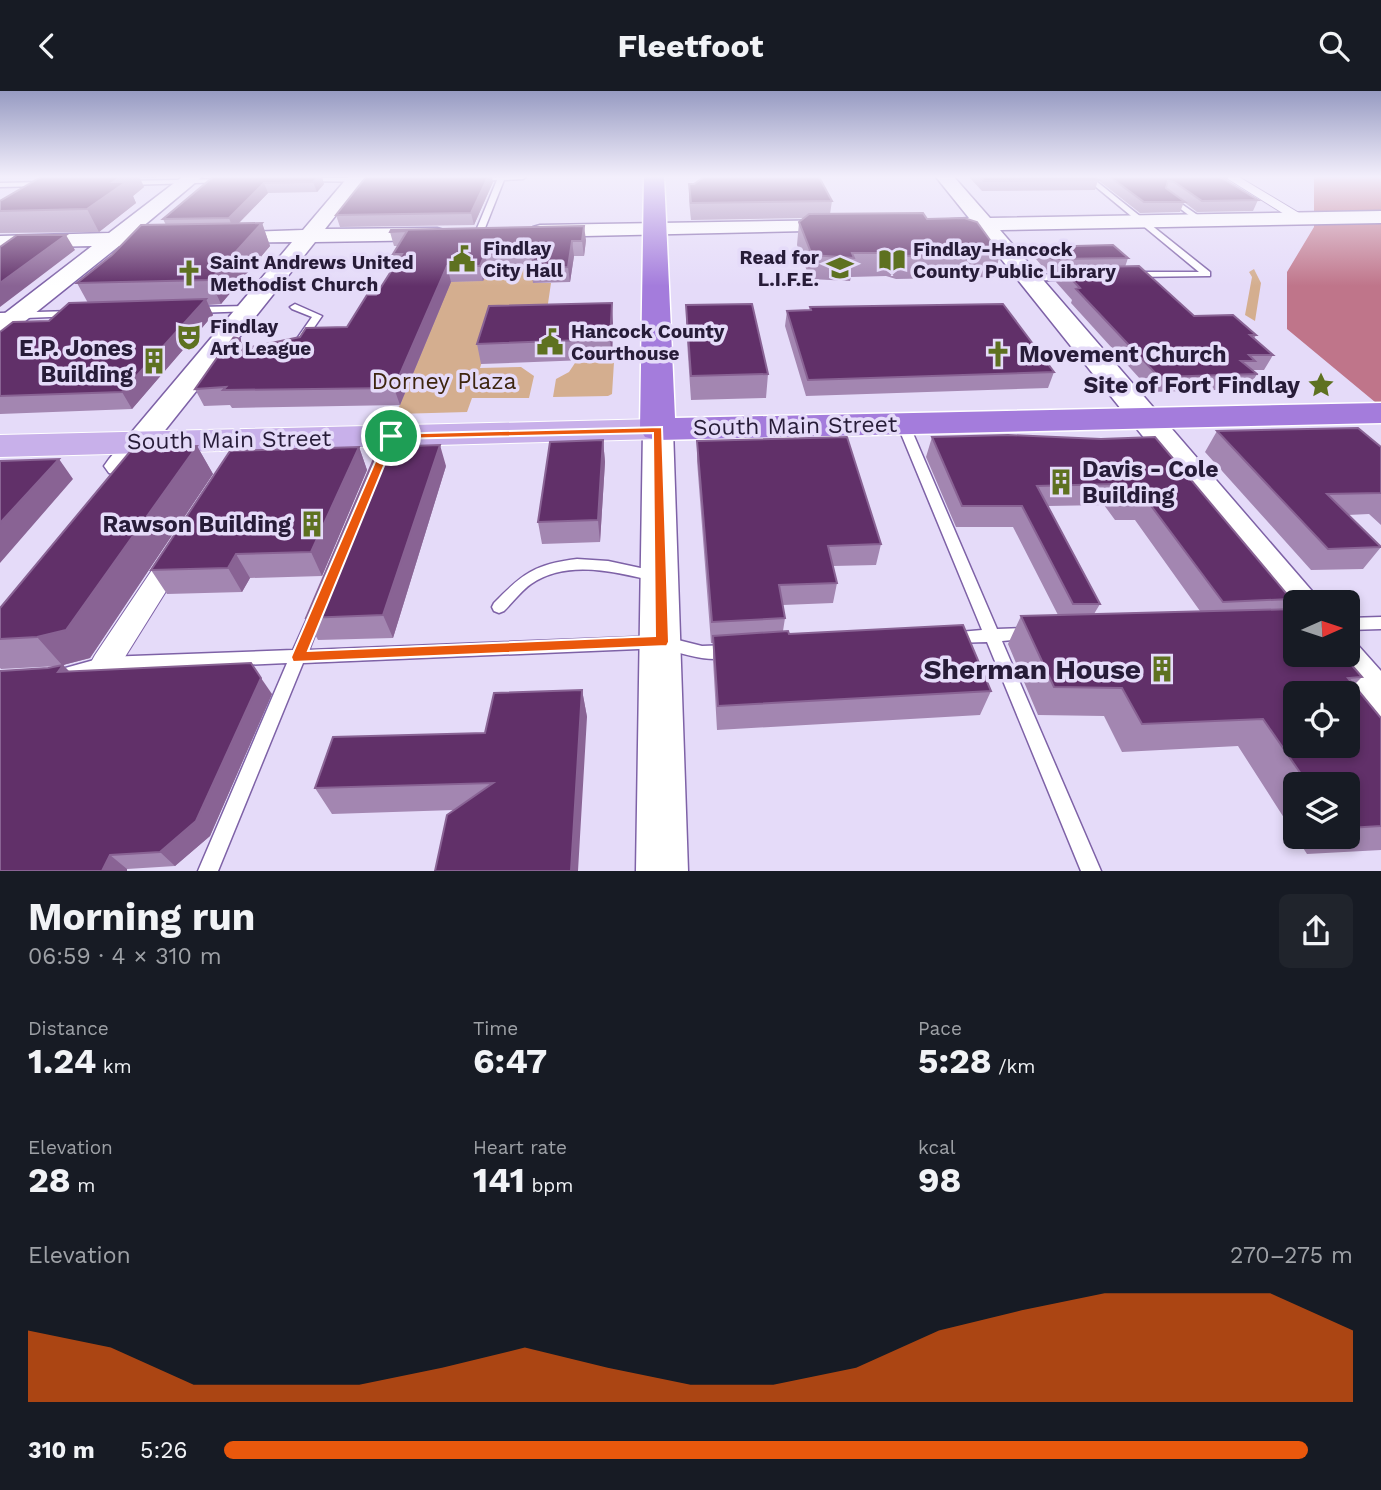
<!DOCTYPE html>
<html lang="en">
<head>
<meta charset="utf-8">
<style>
	body { margin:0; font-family:"Work Sans",sans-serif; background:#20242c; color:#f1f3f6; height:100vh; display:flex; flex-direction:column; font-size:26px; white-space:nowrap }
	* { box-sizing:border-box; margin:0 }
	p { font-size:23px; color:#9ea1a6 }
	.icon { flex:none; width:38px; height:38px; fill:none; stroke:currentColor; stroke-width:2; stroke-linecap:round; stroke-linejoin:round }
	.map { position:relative; height:780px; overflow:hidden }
	.details { display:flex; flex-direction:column; background:#171b24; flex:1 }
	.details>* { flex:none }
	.needle { width:46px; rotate:87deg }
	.tools { position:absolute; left:1283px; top:499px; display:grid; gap:14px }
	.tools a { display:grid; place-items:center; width:77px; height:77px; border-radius:10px; background:#171b24; box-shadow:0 4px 10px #0003; font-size:35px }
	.pin { position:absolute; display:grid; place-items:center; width:60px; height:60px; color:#fff; margin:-30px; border:4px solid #fff; border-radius:50%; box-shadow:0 2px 7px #0007 }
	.round { display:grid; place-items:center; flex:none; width:74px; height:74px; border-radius:10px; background:#20242c }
	.head { display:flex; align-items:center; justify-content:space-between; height:119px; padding:0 28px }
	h1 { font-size:38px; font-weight:700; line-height:52px }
	.stats { display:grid; grid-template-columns:repeat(3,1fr); gap:10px; height:119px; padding:7px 28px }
	.stats div { display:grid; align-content:center }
	.stats b { font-size:35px; font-weight:700 }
	.stats small { font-size:19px; font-weight:400 }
	.stats p { font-size:19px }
	.chart { height:196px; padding:14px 28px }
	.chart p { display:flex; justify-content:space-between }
	.chart svg { width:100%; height:126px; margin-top:7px; fill:#ea580c; opacity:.7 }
	ul { padding:0 28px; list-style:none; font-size:23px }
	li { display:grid; grid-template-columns:112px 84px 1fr; align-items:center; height:52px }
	li i { height:18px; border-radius:9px; background:#ea580c }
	header { display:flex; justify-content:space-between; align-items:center; height:91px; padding:0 28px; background:#171b24; font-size:32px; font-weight:700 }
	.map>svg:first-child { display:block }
	.green { fill:#d4ae8f }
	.water { fill:#bf758a }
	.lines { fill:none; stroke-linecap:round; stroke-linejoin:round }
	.lane-casing { stroke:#7e62a7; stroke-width:3 }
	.street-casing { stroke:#7e62a7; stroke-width:2 }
	.secondary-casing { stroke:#7e62a7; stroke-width:3 }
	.primary-casing { stroke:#fff; stroke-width:2 }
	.highway-casing { stroke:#fff; stroke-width:3 }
	.lane { fill:#fff; fill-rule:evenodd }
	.street { fill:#fff; fill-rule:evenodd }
	.secondary { fill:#fff; fill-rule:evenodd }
	.primary { fill:#c8b0ea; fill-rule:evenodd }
	.highway { fill:#a47cdc; fill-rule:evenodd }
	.wall { fill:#a386b1; fill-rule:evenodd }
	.shaded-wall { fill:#896394 }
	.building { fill:#613069; stroke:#896394; stroke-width:2; fill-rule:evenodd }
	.route { fill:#ea580c; stroke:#fff; stroke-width:2; fill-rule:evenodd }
	.labels { text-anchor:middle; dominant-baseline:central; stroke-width:7; stroke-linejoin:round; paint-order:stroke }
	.far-poi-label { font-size:19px; font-weight:bold; fill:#271c38; stroke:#e5dbf9; text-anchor:start }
	.poi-label { font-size:23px; font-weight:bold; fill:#271c38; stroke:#e5dbf9; text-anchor:end }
	.park-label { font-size:23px; fill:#3d250e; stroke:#e5dbf9 }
	.street-label { font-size:23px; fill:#271c38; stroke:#e5dbf9 }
	.near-poi-label { font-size:28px; font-weight:bold; fill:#271c38; stroke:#e5dbf9; text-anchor:end }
</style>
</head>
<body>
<header><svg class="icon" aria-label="back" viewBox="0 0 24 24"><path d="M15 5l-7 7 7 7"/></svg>Fleetfoot<svg class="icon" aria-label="search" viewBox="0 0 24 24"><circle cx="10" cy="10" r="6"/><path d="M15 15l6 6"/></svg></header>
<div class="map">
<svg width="1381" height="780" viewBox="0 0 1381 780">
	<rect width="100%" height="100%" fill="#e5dbf9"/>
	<path class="green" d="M536,177L533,192H551L545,233L493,235L480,277L521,276L534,285L529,307H472L467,321L396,323L439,219L399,191L482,190L488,178Z
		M1254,178L1261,192L1255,230L1245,224L1252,186L1249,181Z
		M614,271L612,303L608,305L553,306L556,288L569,281L575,272Z"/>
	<path class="water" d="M1314,86H1381V316L1287,238V181L1314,136Z"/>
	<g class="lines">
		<g class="lane-casing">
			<path id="lane" d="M526,86L523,88L504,89L483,142L476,144L475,142L497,89L476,90L474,89V87Z
				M1084,86H1091L1210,181V185L1131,186V182L1134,181H1199Z
				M308,87H381L384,89L381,91L306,90L305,89Z
				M224,88L226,89V91L126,94L123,92L126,90Z
				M0,92L42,91L45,93L42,95L0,96Z
				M1169,107H1173L1206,130L1199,132L1169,109Z
				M1074,183L1078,186L1077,188L1029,190L1025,187L1029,184Z
				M295,213L322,225L304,251L301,252L296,249L312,226L292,218L290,216Z
				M249,215L252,216V220L196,222L191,219L196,216Z
				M73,220L78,223L76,225L0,228V222Z
				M903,330L909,333L997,538L1029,537L1034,539L1037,543L1034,547L1002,550L1101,780H1081L987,551L953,552L948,550L945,546L948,542L982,539L897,333Z
				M577,468L608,470L659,481L661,485L659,489L654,490C615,481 567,468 531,493C521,500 513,511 504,520L499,522L494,520L492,516L494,512C522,483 535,473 577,468Z
				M316,517L321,519L323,523L309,559L662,545L702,555L729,554L734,555L737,560L734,565C711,573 685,563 662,557L303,572L218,780H198L287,572L105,580L64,591L58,589L56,584L58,579L105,566L293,559L311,519Z
				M1381,526V538L1348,539V527Z"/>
		</g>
		<g class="street-casing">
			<path id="street" d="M1225,86H1239L1309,128L1302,132L1297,131Z
				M175,456L184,458L188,465L115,582L105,585L95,582L90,573L95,564L166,458Z"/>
		</g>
		<g class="secondary-casing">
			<path id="secondary" d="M182,86H202L135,142L178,143L181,147L178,151L119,155L9,243L0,246V226L92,155L0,157V145L109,142Z
				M348,86H366L325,138L437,137L444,139L447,143L444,147L437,149L315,151L131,382L120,385L109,382L104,375L109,368L292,151L222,152L215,150L212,146L215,142L303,139Z
				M936,86H954L990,127L1381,120V132L1000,139L1312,500L1318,511H1295V525L1284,522L978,139L929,138L926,134L929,130L969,127Z
				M843,129L850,131L853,135L850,139L540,146L533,144L530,140L533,136L540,134Z
				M658,329L669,331L673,338L688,780H636L643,338L647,331Z
				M1348,549L1356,552L1381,580V630L1365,625L1326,576L1320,564H1348Z"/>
		</g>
		<g class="primary-casing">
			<path id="primary" d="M658,328L670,331L675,338L670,345L658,348L0,366V344Z"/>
		</g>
		<g class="highway-casing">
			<path id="highway" d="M644,86H664L675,327L1381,312V332L658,349L645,346L640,338Z"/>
		</g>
		<use href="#lane" class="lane"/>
		<use href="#street" class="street"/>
		<use href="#secondary" class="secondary"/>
		<use href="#primary" class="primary"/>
		<use href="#highway" class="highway"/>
	</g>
	<path class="wall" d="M41,86H158L156,87H140L144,96L133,105L136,112L99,141L0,142V110Z
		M213,86H322L324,93L317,101L268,102L238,133L262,132L270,155L221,213L208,214L213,224L132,318L0,323V241L49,230L88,212L77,192L166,134L163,128Z
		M969,86H1226L1228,87L1227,90L1258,109L1253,120L1197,121L1184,111L1180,121L1140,122L1098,89L1095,99L982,100Z
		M493,91L474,134L340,136L336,124Z
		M689,93L832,110L830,123L927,128L1000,163L994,186L896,188L886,185L851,186L850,190L810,188L797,154L799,131L804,127L691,129L689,110Z
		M391,139L586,149L584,165H574L570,191L533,192L531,177L488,178L483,190L451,191L400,314L232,317L230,314L204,315L195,298L230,262L231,260L228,254L240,248L244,256L247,257L347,236L376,204L396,173L393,163L398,155H394L390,141Z
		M1040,156L1128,167L1125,176L1194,225L1256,244L1254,248L1273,264L1264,279H1253L1257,283L1248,298L1152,301L1071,212L1072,209L1056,191L1060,181H1047L1036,168Z
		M686,214L768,283L766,307L691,309L686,236Z
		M810,216L1054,281L1048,297L806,305L785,235L787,220L810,219Z
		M613,232L612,268L481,273L477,253Z
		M1217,340L1381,356V434L1369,423L1348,424L1381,456L1363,478L1311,479L1205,361Z
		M932,346L1101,348L1291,508L1283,518L1362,586L1354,594L1381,627V759L1307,763L1296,746H1348V693H1295V744L1238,655L1122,661L1104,625L1038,624L1008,553L1021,525L1058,524L1013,436H956L926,366ZM1104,414L1115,429H1135L1200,520L1094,523L1100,513L1048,415Z
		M603,349L605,371L600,451L542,453L538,431Z
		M697,350L881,453L876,474L833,475L837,492L833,512L783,514L785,527L783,540L991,600L980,624L717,639L713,569V552H711L697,370Z
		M197,355L213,383L90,567L63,574L69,580L272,603L210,745L175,775L127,778V780H0L48,577L59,575L1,578L0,577V517Z
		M359,356L367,379L322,485L250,487L242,501L167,503L151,479Z
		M446,375L393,547L318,549L306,527Z
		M582,599L587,626L454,719L332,723L315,697L485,642Z"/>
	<path class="shaded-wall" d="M121,86H139L144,96L133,105L136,112L99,141L87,118L113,91Z
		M319,86H322L324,93L317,101L313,91Z
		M488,86H492L493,91L474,134L471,122Z
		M264,92L268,102L233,138L229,127Z
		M262,132L270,155L221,213L210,189Z
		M584,135L586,149L584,165L582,150Z
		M66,144L75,159L0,216V192Z
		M572,150L574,165L570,191L568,176Z
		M485,163L488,178L483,190L480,175Z
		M447,175L451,191L400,314L394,297Z
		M206,208L213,224L132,318L122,301Z
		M612,212L613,232L612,268L610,248Z
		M603,349L605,371L600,451L598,429Z
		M440,354L446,375L393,547L383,524Z
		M197,355L213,383L90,567L63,574L78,590L58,581L62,574L37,546Z
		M359,356L367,379L322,485L311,461Z
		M59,368L73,388L0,472V432Z
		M236,463L250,487L242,501L228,477Z
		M261,587L272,603L210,745L175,775L160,761Z
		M582,599L587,626L578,780H571Z
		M110,764L127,778V780H102Z"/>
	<path class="building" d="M41,86H121L113,91H126L87,118L0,120V110Z
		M213,86H319L313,91L264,92L229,127L163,128Z
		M366,86H488L471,122L336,124Z
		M704,86H819L832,110L691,112L689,93H694Z
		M980,86H1095L1099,89L984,90Z
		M1110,86H1226L1228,87H1222L1258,109L1202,110L1174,91L1168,90L1166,97L1185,111H1144Z
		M923,122L927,128L964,127L977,131L1000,163L901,165L890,162H852L854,167L812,164L799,131L809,123Z
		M262,132L210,189L77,192L112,164L141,134Z
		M584,135L582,150H572L568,176L531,177L534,162L485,163L480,175H447L394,297L223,299L226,296L195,298L219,264L230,262L231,256L228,254L234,246L240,248V255L247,257L300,246L306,237L347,236L367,204H376L402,163H393L407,140L390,141L391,139Z
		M17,144H66L0,192V156Z
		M1113,154L1128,167L1052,168L1040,156Z
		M1139,175L1194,225L1233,224L1256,244H1250L1273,264H1249L1255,270H1241L1257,283L1159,286L1076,198L1080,197L1061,177Z
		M206,208L122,301L0,305V241L13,231L49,230L69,212Z
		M612,212L610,248L477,253L489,215Z
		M752,213L768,283L691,285L686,214Z
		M1003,213L1054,281L808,289L787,220L811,219L810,216Z
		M1358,337L1381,356V402L1327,403L1381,456L1328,458L1217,340Z
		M1008,344L1101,348L1155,346L1291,508L1223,511L1146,408H1126L1114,393L1037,395L1100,513H1073L1022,415H962L932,346Z
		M847,346L881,453L828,455L837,492L779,494L785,527L712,531L697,350Z
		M603,349L598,429L538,431L550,351Z
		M440,354L383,524L306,527L379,356Z
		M197,355L66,539L37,546L0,548V517L133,357Z
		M359,356L311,461L236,463L228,477L151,479L230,360Z
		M59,368L0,432V370Z
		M1295,518V564H1343L1362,586L1348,587L1381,627V735L1348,737V693H1308L1263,628L1142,633L1122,597L1054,596L1021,525ZM1295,602H1348V654H1295Z
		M963,534L991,600L718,615L713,545L788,540L789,543Z
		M251,572L261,587L196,730L160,761L110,764L102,780H0V580L48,577L63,574L58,581Z
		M582,599L571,780H435L447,724L493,692L315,697L333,646L485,642L494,602Z"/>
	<linearGradient id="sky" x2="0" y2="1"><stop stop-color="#979bc2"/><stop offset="0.44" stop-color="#f3effc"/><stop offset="1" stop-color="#f3effc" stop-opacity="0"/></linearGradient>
	<rect width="1381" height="195" fill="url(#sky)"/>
	<path class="route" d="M662,336L669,551L667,555L293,571L291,566L387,343ZM653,342L655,545L308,560L395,348Z"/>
	<defs>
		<g id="civic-bare" transform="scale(2.1)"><path d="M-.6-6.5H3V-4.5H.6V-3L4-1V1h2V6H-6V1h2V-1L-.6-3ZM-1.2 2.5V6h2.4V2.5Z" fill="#5e7120" stroke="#e5dbf9" stroke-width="2.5" paint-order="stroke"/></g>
		<g id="library-bare" transform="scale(2.1)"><path d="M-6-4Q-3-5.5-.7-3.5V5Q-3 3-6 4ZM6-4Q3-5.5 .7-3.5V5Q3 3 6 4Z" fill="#5e7120" stroke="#e5dbf9" stroke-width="2.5" paint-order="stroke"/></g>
		<g id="school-bare" transform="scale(2.1)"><path d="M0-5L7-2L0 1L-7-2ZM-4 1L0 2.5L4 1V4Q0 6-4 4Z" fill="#5e7120" stroke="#e5dbf9" stroke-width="2.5" paint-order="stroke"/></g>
		<g id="church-bare" transform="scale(2.1)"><path d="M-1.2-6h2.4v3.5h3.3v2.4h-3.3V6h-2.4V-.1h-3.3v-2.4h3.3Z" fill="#5e7120" stroke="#e5dbf9" stroke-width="2.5" paint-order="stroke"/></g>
		<g id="theatre-bare" transform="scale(2.1)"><path d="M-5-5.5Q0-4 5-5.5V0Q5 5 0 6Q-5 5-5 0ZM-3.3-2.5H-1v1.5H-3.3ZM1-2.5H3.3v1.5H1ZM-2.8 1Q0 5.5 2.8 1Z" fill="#5e7120" stroke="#e5dbf9" stroke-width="2.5" paint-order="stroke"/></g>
		<g id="building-bare" transform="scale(2.1)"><path d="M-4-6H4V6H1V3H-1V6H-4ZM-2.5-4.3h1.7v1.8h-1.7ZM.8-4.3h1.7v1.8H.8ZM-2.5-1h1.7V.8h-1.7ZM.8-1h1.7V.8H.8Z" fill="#5e7120" stroke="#e5dbf9" stroke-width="2.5" paint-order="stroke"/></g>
		<g id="sight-bare" transform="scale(2.1)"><path d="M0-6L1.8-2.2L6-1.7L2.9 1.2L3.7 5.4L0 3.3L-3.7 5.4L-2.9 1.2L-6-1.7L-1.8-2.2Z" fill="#5e7120" stroke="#e5dbf9" stroke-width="2.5" paint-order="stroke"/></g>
	</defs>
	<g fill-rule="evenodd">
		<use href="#civic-bare" x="462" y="168"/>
		<use href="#library-bare" x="892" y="169"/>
		<use href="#school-bare" x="840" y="177"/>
		<use href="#church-bare" x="189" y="182"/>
		<use href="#theatre-bare" x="189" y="246"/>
		<use href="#civic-bare" x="550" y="251"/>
		<use href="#church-bare" x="998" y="263"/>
		<use href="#building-bare" x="154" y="270"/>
		<use href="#sight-bare" x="1321" y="294"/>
		<use href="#building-bare" x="1061" y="391"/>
		<use href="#building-bare" x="312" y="433"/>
		<use href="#building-bare" x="1162" y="578"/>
	</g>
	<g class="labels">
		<g class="far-poi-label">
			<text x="483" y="157">Findlay<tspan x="483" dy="22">City Hall</tspan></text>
			<text x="913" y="158">Findlay-Hancock<tspan x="913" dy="22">County Public Library</tspan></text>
			<text x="819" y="166" text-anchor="end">Read for<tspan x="819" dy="22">L.I.F.E.</tspan></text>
			<text x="210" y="171">Saint Andrews United<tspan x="210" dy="22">Methodist Church</tspan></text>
			<text x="210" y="235">Findlay<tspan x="210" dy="22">Art League</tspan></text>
			<text x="571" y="240">Hancock County<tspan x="571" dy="22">Courthouse</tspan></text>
		</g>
		<g class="poi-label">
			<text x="133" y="257">E.P. Jones<tspan x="133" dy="26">Building</tspan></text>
			<text x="1019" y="263" text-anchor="start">Movement Church</text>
			<text x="1300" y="294">Site of Fort Findlay</text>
			<text x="1082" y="378" text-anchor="start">Davis - Cole<tspan x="1082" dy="26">Building</tspan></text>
			<text x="291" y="433">Rawson Building</text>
		</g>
		<g class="park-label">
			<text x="444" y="290">Dorney Plaza</text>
		</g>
		<g class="street-label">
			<text transform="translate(795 335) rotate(-1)">South Main Street</text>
			<text transform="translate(229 349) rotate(-1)">South Main Street</text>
		</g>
		<g class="near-poi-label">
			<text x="1141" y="578">Sherman House</text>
		</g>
	</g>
</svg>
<div class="tools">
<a><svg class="needle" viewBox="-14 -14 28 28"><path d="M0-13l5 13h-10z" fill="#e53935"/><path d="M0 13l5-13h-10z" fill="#9ea1a6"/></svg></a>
<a><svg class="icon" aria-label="locate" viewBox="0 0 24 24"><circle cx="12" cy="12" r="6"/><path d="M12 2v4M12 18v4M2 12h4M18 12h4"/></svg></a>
<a><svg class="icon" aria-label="layers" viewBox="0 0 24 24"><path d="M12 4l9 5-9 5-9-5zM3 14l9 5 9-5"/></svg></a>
</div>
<div class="pin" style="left:391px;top:345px;background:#1e9e55"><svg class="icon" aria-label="arrive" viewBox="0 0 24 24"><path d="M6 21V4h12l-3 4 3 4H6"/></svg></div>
</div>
<section class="details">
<div class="head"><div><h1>Morning run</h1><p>06:59 · 4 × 310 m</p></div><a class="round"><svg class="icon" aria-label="share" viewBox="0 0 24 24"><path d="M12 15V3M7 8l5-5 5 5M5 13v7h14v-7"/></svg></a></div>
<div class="stats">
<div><p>Distance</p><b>1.24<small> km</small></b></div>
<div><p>Time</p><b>6:47</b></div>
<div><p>Pace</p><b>5:28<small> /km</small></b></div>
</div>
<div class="stats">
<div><p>Elevation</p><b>28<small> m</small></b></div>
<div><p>Heart rate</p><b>141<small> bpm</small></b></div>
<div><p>kcal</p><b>98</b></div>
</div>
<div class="chart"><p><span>Elevation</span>270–275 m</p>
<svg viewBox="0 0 160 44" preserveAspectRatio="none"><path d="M0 44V19L10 25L20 38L30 38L40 38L50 32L60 25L70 32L80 38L90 38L100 32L110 19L120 12L130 6L140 6L150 6L160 19V44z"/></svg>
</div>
<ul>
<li><b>310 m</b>5:26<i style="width:96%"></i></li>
</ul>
</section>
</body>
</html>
